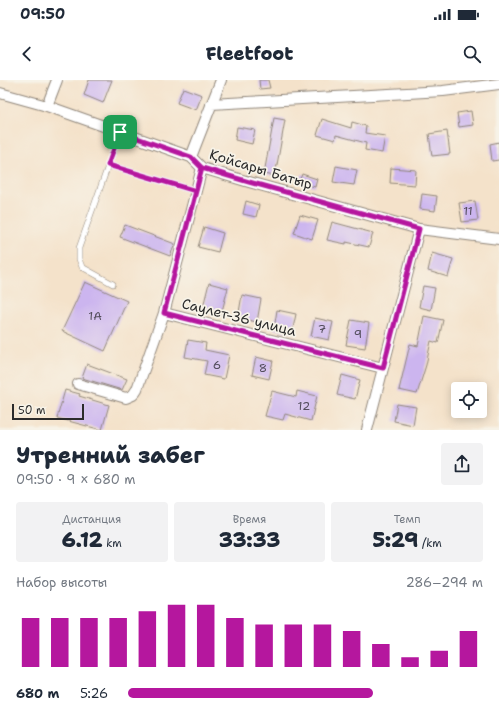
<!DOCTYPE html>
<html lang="ru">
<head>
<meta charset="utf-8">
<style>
	body { margin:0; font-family:"Shantell Sans",sans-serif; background:#f2f2f3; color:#1f2937; height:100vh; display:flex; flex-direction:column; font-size:15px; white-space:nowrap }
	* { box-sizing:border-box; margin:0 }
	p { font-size:13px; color:#747a83 }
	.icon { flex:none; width:22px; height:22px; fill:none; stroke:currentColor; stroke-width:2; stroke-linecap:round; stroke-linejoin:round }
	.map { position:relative; height:350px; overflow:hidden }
	.sheet { display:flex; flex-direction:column; background:#fff; flex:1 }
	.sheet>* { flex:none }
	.tools { position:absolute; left:451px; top:302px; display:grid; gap:8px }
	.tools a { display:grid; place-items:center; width:36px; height:36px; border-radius:4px; background:#fff; box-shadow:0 2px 10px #0003; font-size:20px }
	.scale { position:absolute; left:12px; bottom:10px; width:72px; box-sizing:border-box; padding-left:4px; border:2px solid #2b2b2b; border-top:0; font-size:11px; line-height:14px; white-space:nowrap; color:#2b2b2b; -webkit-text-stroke:3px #f7f3e8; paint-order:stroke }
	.pin { position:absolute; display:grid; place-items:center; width:34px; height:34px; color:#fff; margin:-17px; border-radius:8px; box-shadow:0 2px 6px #0006 }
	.round { display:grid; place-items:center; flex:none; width:42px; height:42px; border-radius:4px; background:#f2f2f3 }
	.headline { display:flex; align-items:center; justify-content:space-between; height:68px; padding:0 16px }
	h1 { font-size:22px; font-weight:800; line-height:30px }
	.stats { display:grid; grid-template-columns:repeat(3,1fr); gap:6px; height:68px; padding:4px 16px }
	.stats div { display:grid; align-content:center; border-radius:4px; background:#f2f2f3; text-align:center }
	.stats b { font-size:20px; font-weight:800 }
	.stats small { font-size:11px; font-weight:400 }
	.stats p { font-size:11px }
	.chart { height:112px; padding:8px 16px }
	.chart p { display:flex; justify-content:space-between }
	.chart svg { width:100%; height:72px; margin-top:4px; stroke:#b5179e; stroke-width:6 }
	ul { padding:0 16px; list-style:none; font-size:13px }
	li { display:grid; grid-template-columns:64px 48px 1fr; align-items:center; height:30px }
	li i { height:10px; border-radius:5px; background:#b5179e }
	.status { display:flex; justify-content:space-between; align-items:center; height:28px; padding:0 20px; background:#fff; direction:ltr }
	.status svg { height:11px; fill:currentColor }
	header { display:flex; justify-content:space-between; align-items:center; height:52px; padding:0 16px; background:#fff; font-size:18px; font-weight:800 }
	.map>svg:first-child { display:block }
	.building { fill:#ccb5ef }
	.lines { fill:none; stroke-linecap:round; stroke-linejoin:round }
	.lane-casing { stroke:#90867a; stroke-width:6 }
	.street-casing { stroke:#90867a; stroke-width:12 }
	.lane { stroke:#fff; stroke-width:5 }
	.street { stroke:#fff; stroke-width:10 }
	.route-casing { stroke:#fff; stroke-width:8 }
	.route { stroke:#b5179e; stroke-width:5 }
	.labels { text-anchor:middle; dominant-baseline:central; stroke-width:3.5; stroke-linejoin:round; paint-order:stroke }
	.number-label { font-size:12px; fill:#534e5c }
	.street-label { font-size:14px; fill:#2b2b2b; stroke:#f7f3e8 }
</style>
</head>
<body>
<div class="status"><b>09:50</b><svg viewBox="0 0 49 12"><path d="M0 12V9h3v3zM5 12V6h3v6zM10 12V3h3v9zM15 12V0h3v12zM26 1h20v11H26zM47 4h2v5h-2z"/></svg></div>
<header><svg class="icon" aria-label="back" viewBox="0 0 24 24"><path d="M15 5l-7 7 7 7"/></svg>Fleetfoot<svg class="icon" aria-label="search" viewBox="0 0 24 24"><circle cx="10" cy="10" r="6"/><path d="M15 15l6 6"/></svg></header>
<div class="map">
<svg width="499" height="350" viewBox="0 0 499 350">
	<rect width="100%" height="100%" fill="#f7f3e8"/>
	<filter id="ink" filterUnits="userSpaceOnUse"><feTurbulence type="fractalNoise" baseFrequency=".025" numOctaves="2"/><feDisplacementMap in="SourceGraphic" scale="8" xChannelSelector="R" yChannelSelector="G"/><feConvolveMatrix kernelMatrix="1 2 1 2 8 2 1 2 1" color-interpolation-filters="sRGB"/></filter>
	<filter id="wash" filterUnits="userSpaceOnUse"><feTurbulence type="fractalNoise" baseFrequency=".012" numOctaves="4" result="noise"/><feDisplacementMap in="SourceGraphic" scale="16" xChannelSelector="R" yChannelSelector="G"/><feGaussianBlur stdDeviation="0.9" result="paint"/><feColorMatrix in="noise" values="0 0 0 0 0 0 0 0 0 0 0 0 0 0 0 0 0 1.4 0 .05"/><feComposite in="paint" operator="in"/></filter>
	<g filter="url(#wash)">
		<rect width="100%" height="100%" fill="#f4e2ca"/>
		<g id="blocks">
			<path class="building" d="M89,0H112L103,23L84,15Z
				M259,0H268L270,8L260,9Z
				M183,8L202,15L196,30L177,23Z
				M471,31L473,45L459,47L457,33Z
				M274,38L285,40L275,96L264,94Z
				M322,39L351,48L352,42L366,46L365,53L385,56L382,73L365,70L366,63L336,55L335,60L317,55Z
				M237,47L255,50L252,64L235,60Z
				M447,51L450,74L432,76L429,54Z
				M499,62V80L492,81L490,64Z
				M336,86L357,90L354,105L333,102Z
				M391,88L416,90L415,105L390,103Z
				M302,94L317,99L315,107L299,102Z
				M422,114L437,116L435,131L420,129Z
				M246,121L259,125L256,137L243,134Z
				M475,121L478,140L462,142L459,123Z
				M300,135L318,140L312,159L294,153Z
				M332,142L373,153L369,167L346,162V164L327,160Z
				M125,145L175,164L170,176L120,157Z
				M204,147L223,153L218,172L198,167Z
				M432,173L453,179L448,197L428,191Z
				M85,202L127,221L105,271L62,251Z
				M209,203L228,208L221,235L202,231Z
				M423,206L435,208L431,230L419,227Z
				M242,215L261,219L257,242L238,238Z
				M277,230L296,234L292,253L274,249Z
				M424,236L443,240L438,263L431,261L426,285L417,314L399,310L410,264L418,266Z
				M315,238L333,242L329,260L311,256Z
				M351,240L369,243L365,268L346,265Z
				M188,260L206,263L205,270L229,275L224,299L204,295L207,281L185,277Z
				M256,277L273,281L269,299L252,295Z
				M87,284L127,299L122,310L82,298Z
				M342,295L360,300L355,319L337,315Z
				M65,310L80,314L79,316L109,325L102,350L57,338Z
				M272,311L296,317L297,311L317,316L311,341L285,334L283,340L265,336Z
				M397,324L416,327L413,345L394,341Z"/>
		</g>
	</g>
	<g filter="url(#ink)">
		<use href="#blocks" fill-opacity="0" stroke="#90867a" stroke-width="1"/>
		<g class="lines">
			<g class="lane-casing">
				<path id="lane" d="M108,85L196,111
					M113,204L82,187L79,179V168L120,52"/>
			</g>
			<g class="street-casing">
				<path id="street" d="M0,13L47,26L191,77L202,88L249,102L419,149L499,159
					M211,24L443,11L499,4
					M47,26L57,0
					M191,77L221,0
					M202,88L164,233L383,288
					M78,304L126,318L133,315L137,309L164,233
					M367,350L419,149"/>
			</g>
			<use href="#lane" class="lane"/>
			<use href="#street" class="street"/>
		</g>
	</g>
	<g class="lines" filter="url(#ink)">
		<g class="route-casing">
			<path id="route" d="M120,52L108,85L196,111L202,88L249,102L419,149L383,288L164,233L202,88L191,77L120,52"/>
		</g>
		<use href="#route" class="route"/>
	</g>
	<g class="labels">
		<g class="number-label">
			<text x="468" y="131">11</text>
			<text x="95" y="236">1А</text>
			<text x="322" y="249">7</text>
			<text x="358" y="254">9</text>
			<text x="217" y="285">6</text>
			<text x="263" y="288">8</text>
			<text x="304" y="326">12</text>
		</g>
		<g class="street-label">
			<text transform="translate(261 89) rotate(17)">Қойсары Батыр</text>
			<text transform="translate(239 237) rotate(14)">Саулет-36 улица</text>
		</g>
	</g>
</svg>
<div class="tools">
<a><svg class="icon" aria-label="locate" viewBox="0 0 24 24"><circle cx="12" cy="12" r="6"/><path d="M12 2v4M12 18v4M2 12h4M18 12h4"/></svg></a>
</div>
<div class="scale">50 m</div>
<div class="pin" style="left:120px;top:52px;background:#1e9e55"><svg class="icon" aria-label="arrive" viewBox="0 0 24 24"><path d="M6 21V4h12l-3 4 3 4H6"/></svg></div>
</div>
<section class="sheet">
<div class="headline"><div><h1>Утренний забег</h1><p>09:50 · 9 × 680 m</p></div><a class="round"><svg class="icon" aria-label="share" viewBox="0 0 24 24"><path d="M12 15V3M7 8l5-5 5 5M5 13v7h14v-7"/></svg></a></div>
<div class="stats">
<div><p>Дистанция</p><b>6.12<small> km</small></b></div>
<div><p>Время</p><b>33:33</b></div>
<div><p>Темп</p><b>5:29<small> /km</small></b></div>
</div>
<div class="chart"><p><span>Набор высоты</span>286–294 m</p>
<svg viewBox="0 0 160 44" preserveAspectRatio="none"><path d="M5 44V14M15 44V14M25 44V14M35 44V14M45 44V10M55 44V6M65 44V6M75 44V14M85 44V18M95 44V18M105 44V18M115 44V22M125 44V30M135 44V38M145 44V34M155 44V22"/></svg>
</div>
<ul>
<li><b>680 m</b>5:26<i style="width:69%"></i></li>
</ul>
</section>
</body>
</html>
